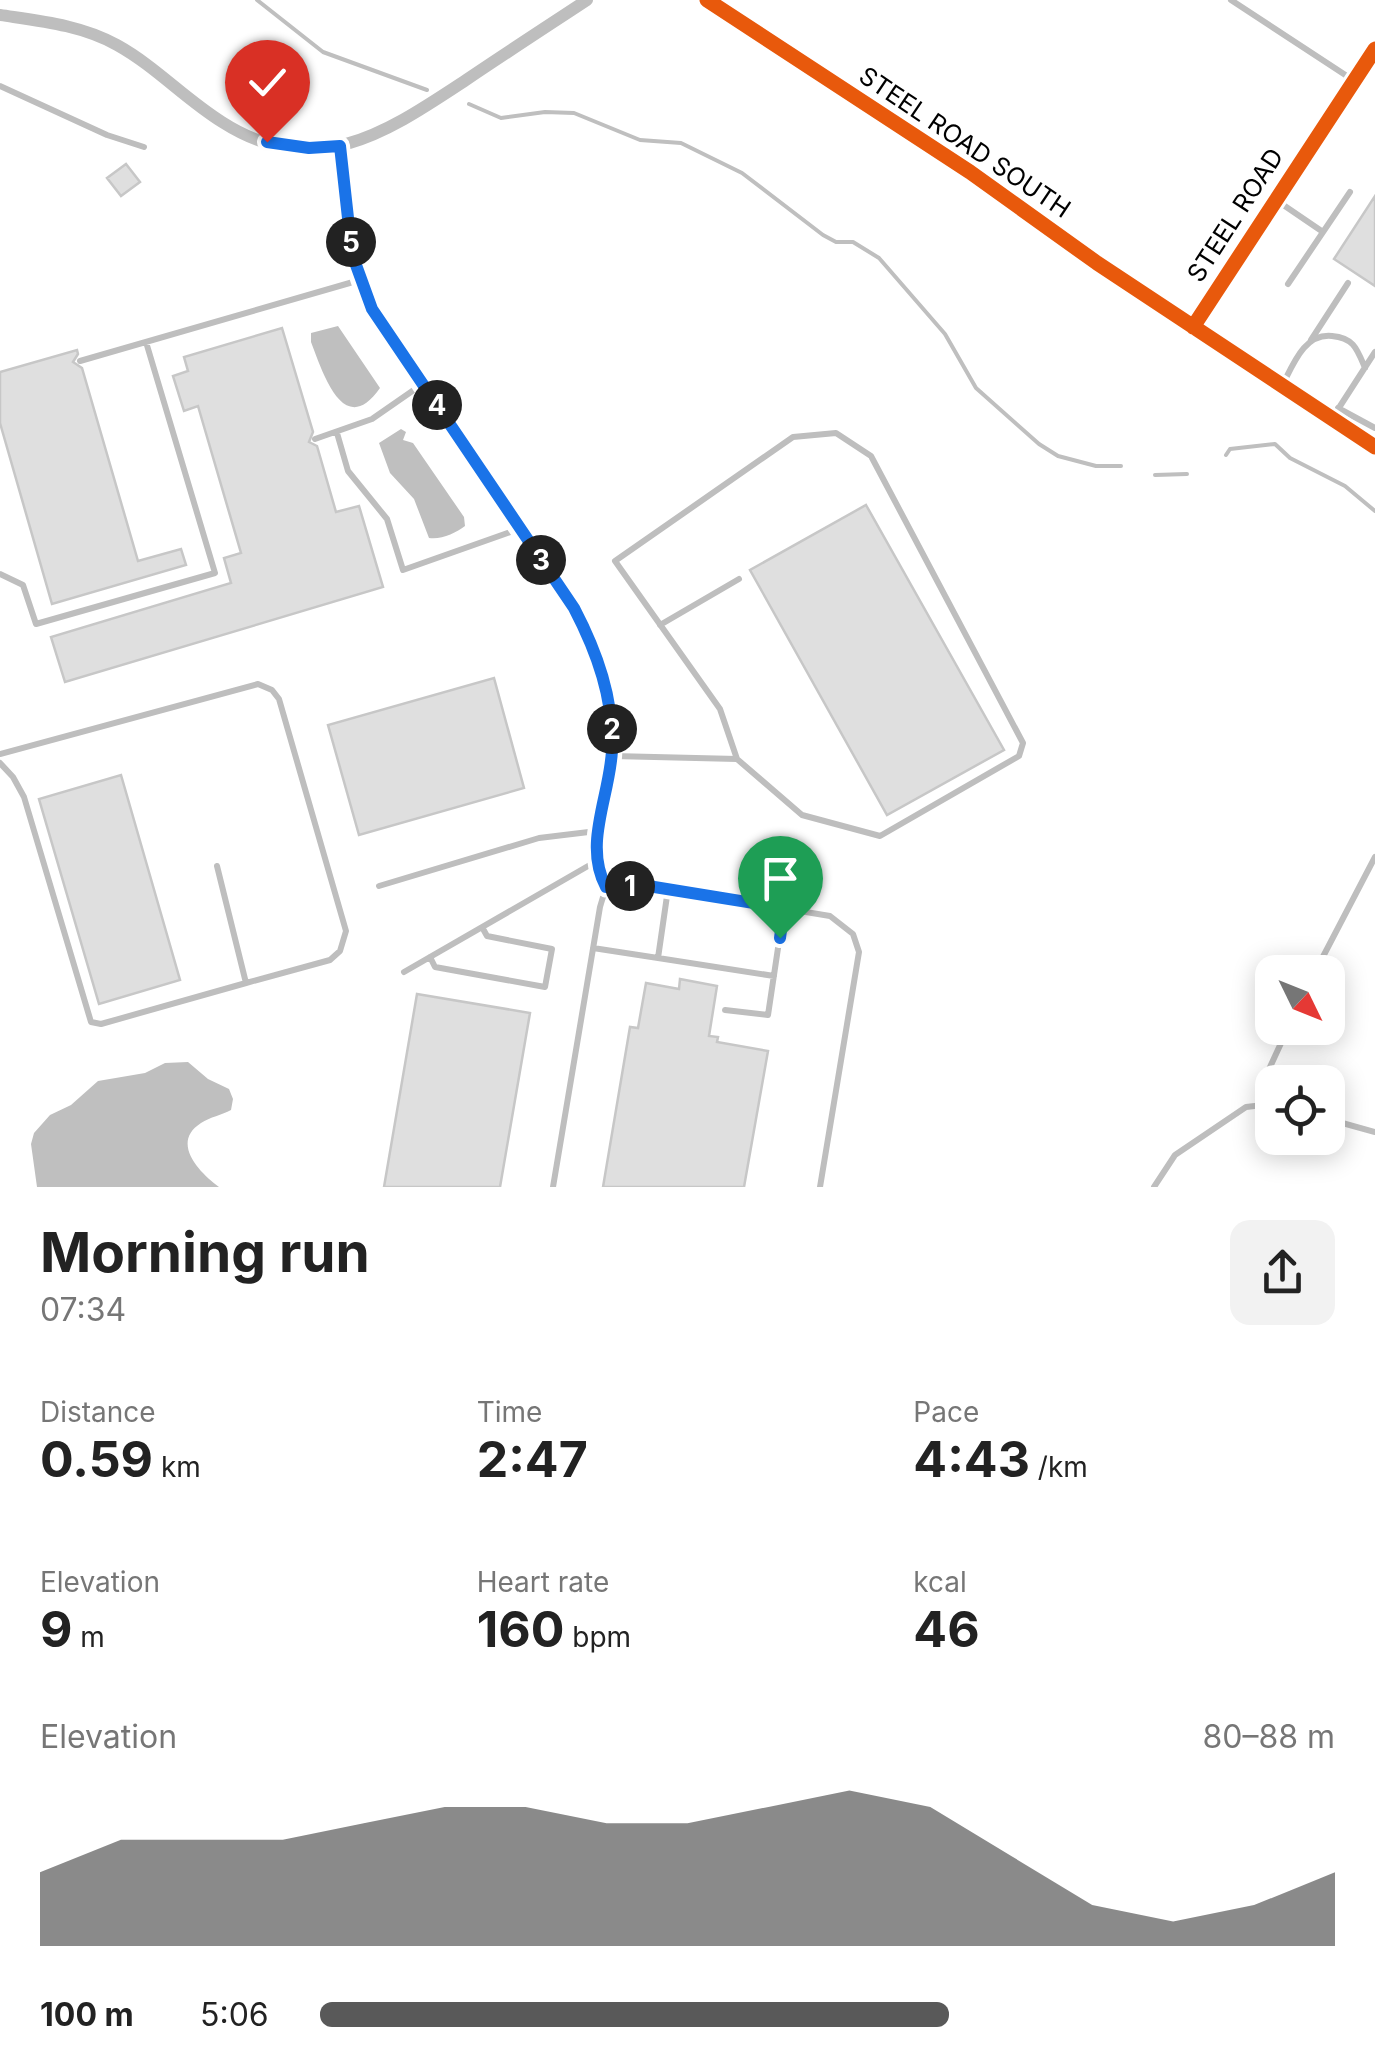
<!DOCTYPE html>
<html lang="en">
<head>
<meta charset="utf-8">
<style>
	body { margin:0; font-family:Inter,sans-serif; background:#f2f2f2; color:#222; height:100vh; display:flex; flex-direction:column; font-size:38px; white-space:nowrap }
	* { box-sizing:border-box; margin:0 }
	p { font-size:32px; color:#767676 }
	.icon { flex:none; width:55px; height:55px; fill:none; stroke:currentColor; stroke-width:2; stroke-linecap:round; stroke-linejoin:round }
	.map { position:relative; height:1187px; overflow:hidden }
	.side { display:flex; flex-direction:column; background:#fff; flex:1 }
	.side>* { flex:none }
	.needle { width:65px; rotate:133deg }
	.controls { position:absolute; left:1255px; top:955px; display:grid; gap:20px }
	.controls a { display:grid; place-items:center; width:90px; height:90px; border-radius:20px; background:#fff; box-shadow:0 5px 25px #0003; font-size:50px }
	.pin { position:absolute; display:grid; place-items:center; width:85px; height:85px; color:#fff; margin:-102px -42px; border-radius:50% 50% 50% 0; rotate:-45deg; box-shadow:0 0 10px #0007 }
	.pin .icon { rotate:45deg }
	.km { position:absolute; width:50px; height:50px; margin:-25px; border-radius:50%; background:#222; color:#fff; font-size:28px; line-height:50px; text-align:center }
	.round { display:grid; place-items:center; flex:none; width:105px; height:105px; border-radius:20px; background:#f2f2f2 }
	.head { display:flex; align-items:center; justify-content:space-between; height:170px; padding:0 40px }
	h1 { font-size:55px; font-weight:700; line-height:75px }
	.metrics { display:grid; grid-template-columns:repeat(3,1fr); gap:15px; height:170px; padding:10px 40px }
	.metrics div { display:grid; align-content:center }
	.metrics b { font-size:50px; font-weight:700 }
	.metrics small { font-size:28px; font-weight:400 }
	.metrics p { font-size:28px }
	.chart { height:280px; padding:20px 40px }
	.chart p { display:flex; justify-content:space-between }
	.chart svg { width:100%; height:180px; margin-top:10px; fill:#595959; opacity:.7 }
	ul { padding:0 40px; list-style:none; font-size:32px }
	li { display:grid; grid-template-columns:160px 120px 1fr; align-items:center; height:75px }
	li i { height:25px; border-radius:12px; background:#595959 }
	.map>svg:first-child { display:block }
	.water { fill:#bfbfbf }
	.lines { fill:none; stroke-linecap:round; stroke-linejoin:round }
	.stream { stroke:#bfbfbf; stroke-width:4 }
	.building { fill:#dfdfdf; stroke:#c7c7c7; stroke-width:2.5 }
	.service { stroke:#bebebe; stroke-width:6 }
	.minor { stroke:#bebebe; stroke-width:12 }
	.cycleway-casing { stroke:#fff; stroke-width:21 }
	.cycleway { stroke:#e8590c; stroke-width:15 }
	.route-casing { stroke:#fff; stroke-width:20 }
	.route { stroke:#1a73e8; stroke-width:12 }
	.labels { text-anchor:middle; dominant-baseline:central; stroke-width:8; stroke-linejoin:round; paint-order:stroke }
	.street-label { font-size:25px; fill:#000; stroke:#fff }
</style>
</head>
<body>
<div class="map">
<svg width="1375" height="1187" viewBox="0 0 1375 1187">
	<rect width="100%" height="100%" fill="#fff"/>
	<path class="water" d="M338,326L380,388C343,441 322,370 311,342V333Z
		M401,429L406,432L403,440L413,443L464,517L465,526C456,533 441,540 429,538L414,499L390,473L379,443Z
		M188,1062L208,1079L229,1089L233,1099L231,1110C222,1115 210,1117 201,1123C170,1143 200,1173 219,1187H37L31,1144L34,1133L50,1115L71,1105L98,1081L145,1073L165,1063Z"/>
	<g class="lines">
		<path class="stream" d="M257,0L323,52L427,90
			M469,104L501,118L545,112L574,113L640,140L681,143L742,173L823,235L836,242H853L879,258L945,334L976,388L1039,444L1058,456L1096,466H1121
			M1226,455L1230,449L1275,444L1290,458L1345,486L1375,511
			M1155,475L1187,474"/>
	</g>
	<path class="building" d="M126,164L140,182L121,196L107,178Z
		M1375,196V286L1334,259Z
		M282,328L313,432L309,442L317,446L336,512L359,506L383,587L65,682L51,637L231,583L224,558L241,553L198,406L184,411L173,376L188,371L184,357Z
		M77,350L78,354L73,362L82,368L138,561L181,549L186,565L52,604L0,423V372Z
		M866,505L1004,750L887,815L750,570Z
		M494,678L524,788L359,835L328,725Z
		M121,775L180,980L99,1004L39,799Z
		M680,979L717,986L709,1036L718,1037L717,1042L768,1051L744,1187H603L630,1027L638,1028L646,983L679,989Z
		M417,994L530,1013L500,1187H384Z"/>
	<g class="lines">
		<path class="service" d="M1231,0L1353,80
			M0,86L107,135L144,147
			M1276,200L1323,232
			M1288,284L1350,192
			M1311,340L1348,283
			M80,361L360,280
			M1282,386C1293,365 1304,333 1332,336C1354,338 1357,349 1365,368
			M1338,408L1375,428
			M1333,417L1375,352
			M337,433L348,471L387,519L403,570L519,529
			M315,439L372,419L421,385
			M0,574L23,585L36,624L215,573L146,342
			M660,625L739,579
			M0,754L258,684L272,690L279,699L346,931L340,951L330,960L246,983
			M613,756L737,759L802,815L880,836L1019,756L1023,743L871,456L836,433L793,437L615,561L720,709L737,759
			M0,763L13,777L24,797L91,1022L101,1024L246,983L217,866
			M379,886L539,838L597,831
			M593,948L658,958L668,889
			M430,957L435,967L545,987L552,949L487,936L482,927
			M658,958L774,976
			M404,972L595,862
			M1315,972L1375,857
			M725,1010L768,1015L784,908
			M1259,1105L1264,1080L1288,1028
			M1328,1119L1375,1132
			M553,1187L600,907L606,887L642,885L830,916L853,934L859,952L820,1187
			M1154,1187L1175,1155L1246,1107L1272,1104"/>
		<path class="minor" d="M707,0L970,172L1097,263L1375,447
			M0,15C40,21 81,25 117,45C155,66 185,99 222,122C316,182 387,132 466,80C506,53 546,27 587,0
			M339,146L352,254L371,309L573,608C597,653 614,699 612,750C610,798 583,843 606,887
			M1193,327L1375,49"/>
		<g class="cycleway-casing">
			<path id="cycleway" d="M707,0L970,172L1097,263L1375,447
				M339,146L352,254L371,309L573,608C597,653 614,699 612,750C610,798 583,843 606,887
				M1193,327L1375,49"/>
		</g>
		<use href="#cycleway" class="cycleway"/>
	</g>
	<g class="lines">
		<g class="route-casing">
			<path id="route" d="M267,142L309,148L340,146L352,254L372,309L574,608C597,652 614,699 612,750C610,796 583,844 606,887L642,885L784,908L780,938"/>
		</g>
		<use href="#route" class="route"/>
	</g>
	<g class="labels">
		<g class="street-label">
			<text transform="translate(965 142) rotate(34)">STEEL ROAD SOUTH</text>
			<text transform="translate(1235 215) rotate(-57)">STEEL ROAD</text>
		</g>
	</g>
</svg>
<div class="controls">
<a><svg class="needle" viewBox="-14 -14 28 28"><path d="M0-13l5 13h-10z" fill="#e53935"/><path d="M0 13l5-13h-10z" fill="#767676"/></svg></a>
<a><svg class="icon" aria-label="locate" viewBox="0 0 24 24"><circle cx="12" cy="12" r="6"/><path d="M12 2v4M12 18v4M2 12h4M18 12h4"/></svg></a>
</div>
<div class="pin" style="left:780px;top:938px;background:#1e9e55"><svg class="icon" aria-label="arrive" viewBox="0 0 24 24"><path d="M6 21V4h12l-3 4 3 4H6"/></svg></div>
<div class="pin" style="left:267px;top:142px;background:#d93025"><svg class="icon" aria-label="check" viewBox="0 0 24 24"><path d="M5 12l5 5 9-10"/></svg></div>
<b class="km" style="left:630px;top:886px">1</b>
<b class="km" style="left:612px;top:729px">2</b>
<b class="km" style="left:541px;top:560px">3</b>
<b class="km" style="left:437px;top:405px">4</b>
<b class="km" style="left:351px;top:242px">5</b>
</div>
<section class="side">
<div class="head"><div><h1>Morning run</h1><p>07:34</p></div><a class="round"><svg class="icon" aria-label="share" viewBox="0 0 24 24"><path d="M12 15V3M7 8l5-5 5 5M5 13v7h14v-7"/></svg></a></div>
<div class="metrics">
<div><p>Distance</p><b>0.59<small> km</small></b></div>
<div><p>Time</p><b>2:47</b></div>
<div><p>Pace</p><b>4:43<small> /km</small></b></div>
</div>
<div class="metrics">
<div><p>Elevation</p><b>9<small> m</small></b></div>
<div><p>Heart rate</p><b>160<small> bpm</small></b></div>
<div><p>kcal</p><b>46</b></div>
</div>
<div class="chart"><p><span>Elevation</span>80–88 m</p>
<svg viewBox="0 0 160 44" preserveAspectRatio="none"><path d="M0 44V26L10 18L20 18L30 18L40 14L50 10L60 10L70 14L80 14L90 10L100 6L110 10L120 22L130 34L140 38L150 34L160 26V44z"/></svg>
</div>
<ul>
<li><b>100 m</b>5:06<i style="width:62%"></i></li>
</ul>
</section>
</body>
</html>
